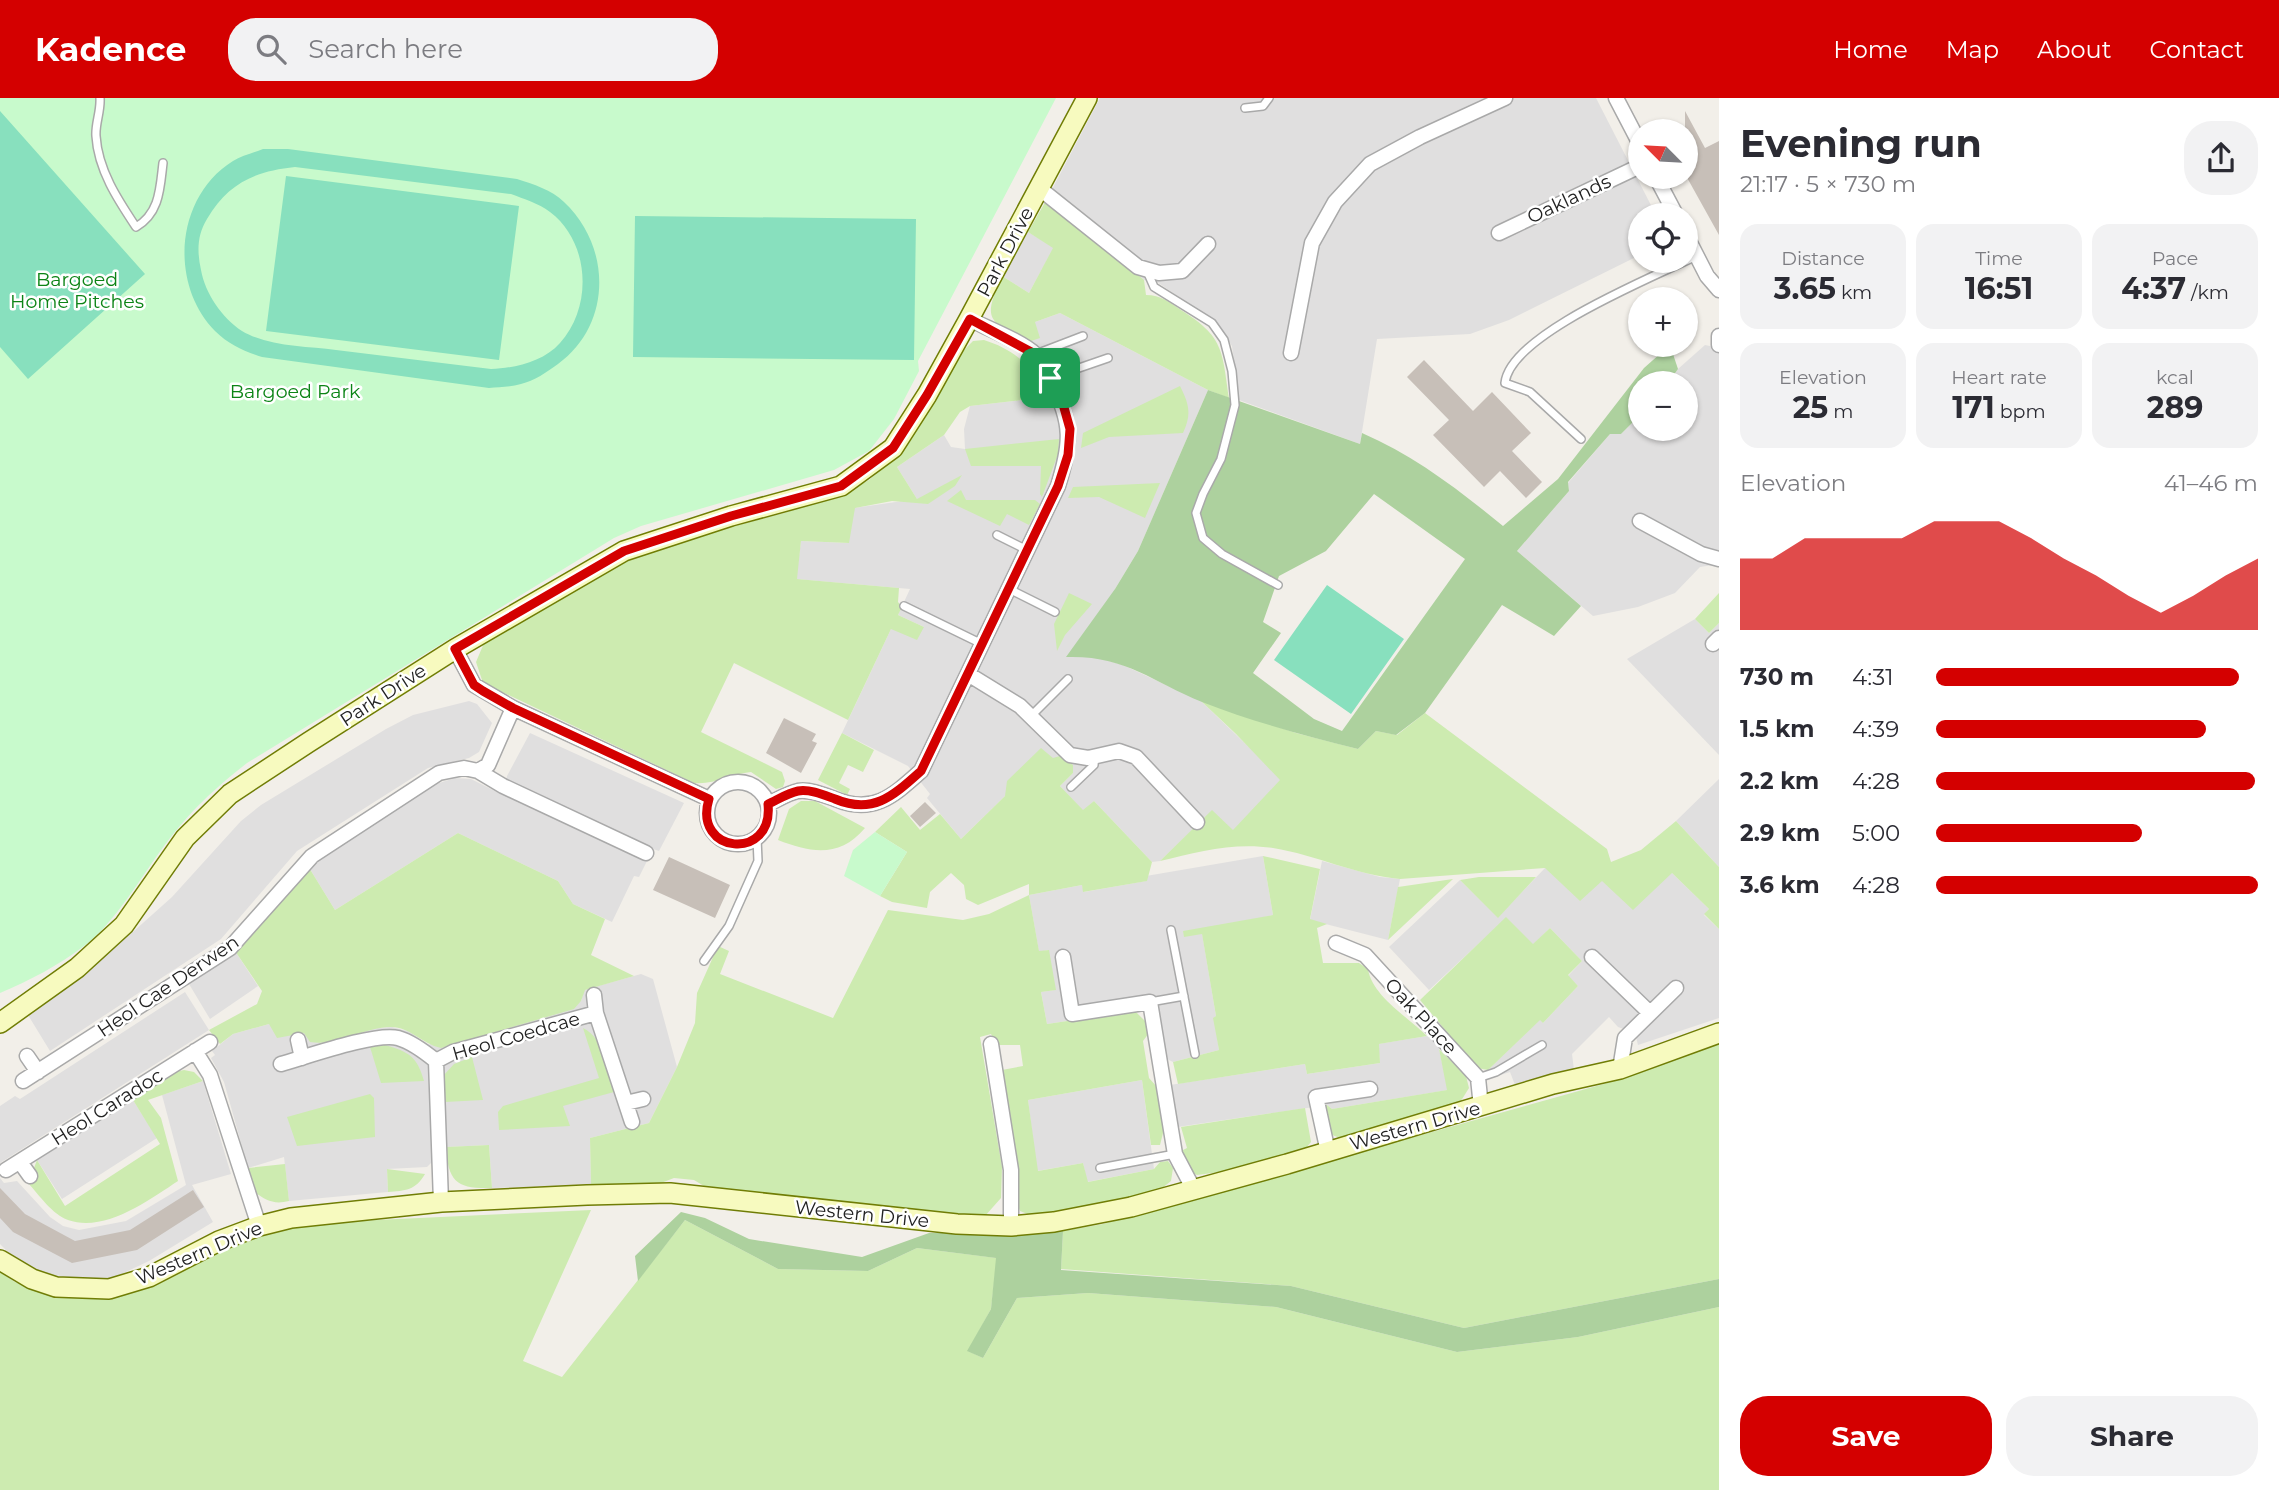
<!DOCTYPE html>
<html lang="en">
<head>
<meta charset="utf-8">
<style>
	body { margin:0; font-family:Montserrat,sans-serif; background:#f2f2f3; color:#2b2b33; height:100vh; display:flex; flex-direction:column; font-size:26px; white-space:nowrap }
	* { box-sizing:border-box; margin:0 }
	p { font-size:23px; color:#7c7c81 }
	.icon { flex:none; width:38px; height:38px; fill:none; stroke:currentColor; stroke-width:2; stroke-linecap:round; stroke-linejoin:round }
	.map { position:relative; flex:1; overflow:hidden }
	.panel { display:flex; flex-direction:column; background:#fff; width:560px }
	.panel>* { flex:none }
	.needle { width:46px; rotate:294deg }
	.fabs { position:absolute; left:1628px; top:21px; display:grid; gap:14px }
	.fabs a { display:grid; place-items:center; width:70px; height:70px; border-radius:50%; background:#fff; box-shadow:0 2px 5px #0004; font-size:35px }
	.pin { position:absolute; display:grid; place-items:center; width:60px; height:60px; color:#fff; margin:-30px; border-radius:14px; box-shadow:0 4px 10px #0006 }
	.round { display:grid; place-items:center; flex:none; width:74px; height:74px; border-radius:28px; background:#f2f2f3 }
	.head { display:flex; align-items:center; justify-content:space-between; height:119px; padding:0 21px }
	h1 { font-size:38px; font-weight:700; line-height:52px }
	.stats { display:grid; grid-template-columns:repeat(3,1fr); gap:10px; height:119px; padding:7px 21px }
	.stats div { display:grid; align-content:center; border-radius:18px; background:#f2f2f3; text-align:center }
	.stats b { font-size:30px; font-weight:700 }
	.stats small { font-size:19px; font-weight:400 }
	.stats p { font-size:19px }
	.chart { height:196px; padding:14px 21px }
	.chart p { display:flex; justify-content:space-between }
	.chart svg { width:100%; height:126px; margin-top:7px; fill:#d40000; opacity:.7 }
	.button { display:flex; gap:14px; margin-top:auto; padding:14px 21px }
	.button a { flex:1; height:80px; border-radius:28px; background:#d40000; color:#fff; font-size:28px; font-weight:700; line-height:80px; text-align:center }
	.button a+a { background:#f2f2f3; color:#2b2b33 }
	ul { padding:0 21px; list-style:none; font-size:23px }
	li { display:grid; grid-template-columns:112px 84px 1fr; align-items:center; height:52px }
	li i { height:18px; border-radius:9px; background:#d40000 }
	header { display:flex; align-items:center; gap:42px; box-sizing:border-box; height:98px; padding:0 35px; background:#d40000; color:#fff }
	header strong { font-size:33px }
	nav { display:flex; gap:38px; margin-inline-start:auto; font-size:24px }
	.search { width:490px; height:63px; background:#f2f2f3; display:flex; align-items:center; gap:18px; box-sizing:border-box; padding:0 24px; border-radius:28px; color:#7c7c81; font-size:26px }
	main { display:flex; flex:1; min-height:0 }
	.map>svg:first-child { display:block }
	.residential { fill:#e0dfdf }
	.grass { fill:#cdebb0 }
	.forest { fill:#add19e; fill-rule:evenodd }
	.park { fill:#c8facc }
	.pitch { fill:#88e0be; fill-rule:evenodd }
	.building { fill:#c7bfb8 }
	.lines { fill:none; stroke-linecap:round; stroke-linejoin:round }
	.lane-casing { stroke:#a9a9a9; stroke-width:10 }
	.street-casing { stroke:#a9a9a9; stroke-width:17 }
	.secondary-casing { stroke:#707d05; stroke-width:22 }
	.lane { stroke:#fff; stroke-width:7 }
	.street { stroke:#fff; stroke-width:14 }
	.secondary { stroke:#f7fabf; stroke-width:19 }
	.route-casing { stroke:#fff; stroke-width:14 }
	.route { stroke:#d40000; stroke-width:9 }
	.labels { text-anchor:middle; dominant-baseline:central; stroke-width:5; stroke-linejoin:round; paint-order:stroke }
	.street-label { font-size:19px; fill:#222; stroke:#fff }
	.park-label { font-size:19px; fill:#0c8416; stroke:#fff }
</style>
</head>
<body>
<header>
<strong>Kadence</strong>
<div class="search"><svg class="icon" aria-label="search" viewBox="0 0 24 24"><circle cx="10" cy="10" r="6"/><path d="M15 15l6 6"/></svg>Search here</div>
<nav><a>Home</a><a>Map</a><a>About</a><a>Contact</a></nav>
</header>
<main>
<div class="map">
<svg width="1719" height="1392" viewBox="0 0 1719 1392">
	<rect width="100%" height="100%" fill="#f2efe9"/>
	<path class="residential" d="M1100,0H1596L1656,117H1640V157L1509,222L1470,236L1377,241L1360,346L1239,302L1232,248L1217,225L1157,184L1144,182L1047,101Z
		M1028,134L1054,149L1029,195L1002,178Z
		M1060,215L1208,292L1138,453L1115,491L1092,558L1123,567L1201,603L1283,682L1233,733L1212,713L1160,763L1152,764L1094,703L1083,713L1060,688L1073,675L1005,698L961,741L927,700L930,696L908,668L842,635L891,531L924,529L898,517L910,491L796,481L801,443L848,445L854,410L917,401L897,369L944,337L951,349L965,351L964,331L970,308L1041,300V281L1022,261L1035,224Z
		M1705,247L1719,250V466L1700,469L1675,495L1638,509L1593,518L1517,453L1569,393L1568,385L1610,336H1621L1640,317V331H1685V285H1668L1678,271Z
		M1695,521L1709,535L1719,525V657L1627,561Z
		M469,603L477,606L492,625L479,654L469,660L428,670L297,753L221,841L50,953L28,917L134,833L172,799L241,723L261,707L386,631L413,617Z
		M530,635L684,705L659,753L653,751L639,779L634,778L612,824L573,806L558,783L458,735L335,812L308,768L436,686L455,680L471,681L503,697L507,678Z
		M1719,681V769L1676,723Z
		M1263,758L1273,817L1202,835L1216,918L1214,920L1219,952L1173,964L1167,961L1159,915L1135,913L1047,926L1041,894L1055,892L1048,852L1039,854L1029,797L1082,787L1084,794L1146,783V778Z
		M1322,763L1380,779L1400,781L1388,842L1310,822Z
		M1545,770L1602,782L1672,775L1709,811L1704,817L1719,831V920L1638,947L1635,935L1618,929L1609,919L1572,956L1574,972L1515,987L1510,974L1491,980L1488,972L1540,921L1543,925L1578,888L1568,878L1582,863L1550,830L1533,847L1506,820L1429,892L1389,849L1460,782L1498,819Z
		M235,853L258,888L210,921L189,886Z
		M641,876L653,881L677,969L649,1025L590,1040L591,1087L492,1090L489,1047L447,1049L427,1069L387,1071L388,1094L289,1103L284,1059L248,1070L224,984L211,960L215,957L212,953L233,936L269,926L305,935L392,929L411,934L427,947L581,903L584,892Z
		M185,894L209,932L0,1065V1008L15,998L20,1001Z
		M1441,927L1451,937L1439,951L1448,992L1332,1011L1327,1007L1164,1031L1157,989L1305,966L1307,976L1380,965L1378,946L1427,938Z
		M1142,982L1154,1071L1087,1084L1083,1065L1037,1073L1028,1002Z
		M203,983L231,1076L192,1087L213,1124L149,1163L113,1180H73L42,1175L13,1159L0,1146V1080L4,1085L17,1083L50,1119L63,1128L79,1132L126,1123L186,1087L162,997Z
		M133,1002L157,1040L62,1101L37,1062Z"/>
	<path class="grass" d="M1047,101L1144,182L1146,197C1161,197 1169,204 1181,212C1224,239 1222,252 1229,300L1208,292L1060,215L1035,224L1040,240L1028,244C988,222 982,223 1002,178L1029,195L1053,150L1028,134Z
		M984,242C1019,253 1038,274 1055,306L1041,300L970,308L960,314L944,337L897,369L917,401L962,377L955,388L928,406L892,403L855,410L849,445L801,443L797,481L899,490L898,504L902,509L898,517L924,529L917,542L891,531L848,622L734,565L701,634L782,674L785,683L783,689L776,691L751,674C731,676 714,687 694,685L483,585L476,564L484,545L609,467L647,451L784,415L844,395L869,382L893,361L960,256L973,243Z
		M1180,288C1189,306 1192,316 1183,335L1109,339L1081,350L1083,335Z
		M1059,341L1058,356L1042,399L1040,396L1041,368H971L965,351Z
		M1160,385L1145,420L1099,399L1068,400L1073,389Z
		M961,392L966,402H1035L1040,406L1029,427L1007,416L1000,428L947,403Z
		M1069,495L1092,506L1065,537L1057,553L1054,526Z
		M1719,495V525L1709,535L1695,521Z
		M1201,603L1296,635L1358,651L1376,633L1397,637L1425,615L1607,751L1611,764L1641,752L1676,723L1719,769V831L1704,816L1709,811L1672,775L1633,812L1602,783L1580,803L1545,770L1400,781C1356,777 1316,757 1273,750C1234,744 1197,754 1160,763L1212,712L1233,732L1280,682L1236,636Z
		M842,635L874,652L863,674L848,667L839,685L850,691L847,697L818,682Z
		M1041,650L1053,660L1060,658L1073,667V675L1060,688L1083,712L1094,703L1152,764L1147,783L1083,794L1082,787L1029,797L1039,853L1049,852L1056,892L1041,894L1047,926L1135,913L1147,925L1149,935L1143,943L1149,980L1157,989L1164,1031L1160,1047H1151L1142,982L1028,1002L1038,1073L1083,1065L1088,1084L1154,1071L1160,1064L1168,1063L1173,1070L1171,1083L1161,1091L1078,1113L1035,1119L1020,1113L1014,1097L1018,1080L1002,972L1023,968L1020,947H997L991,936L980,939L1002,1069L1001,1100L985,1118L915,1116L709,1091L694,1082L674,1080L661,1085L591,1087L590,1040L649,1025L677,969L695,925L697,895L718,848L729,853L720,876L833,920L888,812L963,822L989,816L1029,797V786L978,807L966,801L964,787L951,775L930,794L927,810L892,804L880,798L907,754L875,734L901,709L920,732L940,716L961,741L1005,698L1007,683Z
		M801,703H815L865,730C840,760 811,755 778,742L789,711Z
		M458,735L558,783L573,806L605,821L591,857L634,878L585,892L581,903L574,911L441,950C422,946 410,929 391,929C363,929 338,949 310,944L304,935L277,940L269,926L233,936L220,946L209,932L257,906L262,893L235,853L308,768L335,812Z
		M1263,758L1320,771L1310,821L1327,826L1317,830L1323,865H1359L1368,871C1372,898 1408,919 1427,938L1379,946L1380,965L1307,976L1305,966L1178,986L1173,964L1219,952L1213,920L1216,918L1202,836L1184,839L1183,833L1273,817Z
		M1479,779H1536L1498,820L1460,782Z
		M1453,781L1388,842L1398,789Z
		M1506,819L1533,846L1550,830L1582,863L1568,877L1578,888L1543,925L1540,922L1488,972L1477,970L1420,902Z
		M583,930C605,941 608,972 614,994L563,1008L570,1028L499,1032L498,1014L503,1008L599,980Z
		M1719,946V1181L1464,1230L1291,1188L1061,1171L1063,1133L1103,1126L1618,982Z
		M385,947C409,954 417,958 424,983L381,985L370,949Z
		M1439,951L1466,978L1469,990L1459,1006L1340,1040L1327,1035L1322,1007H1327L1332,1011L1447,992Z
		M472,959L483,1002L445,1004L443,978L454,966Z
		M184,972L194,974L203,983L148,1002L161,1020L178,1083C149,1102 105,1135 68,1122C52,1116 40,1098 28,1085L35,1080L34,1070L37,1062L65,1108L160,1046L133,1002L175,974Z
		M370,996L374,1000L375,1039L297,1048L287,1019Z
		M1305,1010L1311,1044L1306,1050L1220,1074L1197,1077L1186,1071L1181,1053L1187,1050L1181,1029Z
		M489,1047L492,1090C458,1091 448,1085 446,1049Z
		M285,1066L289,1103C273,1107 265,1102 252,1092L248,1070Z
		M387,1071L425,1076C416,1092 405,1093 388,1094Z
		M591,1112L523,1263L562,1279L685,1122L778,1171L868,1173L917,1150L997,1160L991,1211L968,1253L983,1260L1017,1200L1088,1195L1276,1209L1457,1254L1578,1239L1719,1209V1392H0V1174L15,1184L55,1198L98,1200L153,1188L225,1150L291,1126Z"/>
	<path class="forest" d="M1670,247L1678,271L1668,285H1640V317L1621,336H1610L1568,384L1569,393L1517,453L1581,508L1554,538L1502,507L1425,615L1396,637L1376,633L1358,651C1306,638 1253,624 1202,604C1151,583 1125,557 1066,559L1115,491L1138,453L1208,292L1360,346L1362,335C1415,358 1459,392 1503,428L1558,381L1644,270ZM1374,396L1465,461L1342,633L1314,621L1253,575L1281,535L1263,524L1279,478L1326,453Z
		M681,1114L705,1120L749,1141L862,1159L929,1135L1063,1133L1061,1172L1291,1188L1464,1230L1719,1181V1209L1578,1239L1457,1254L1276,1209L1088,1195L1017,1200L983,1260L967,1253L991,1211L996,1160L917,1150L868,1173L778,1171L685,1122L638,1183L635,1158Z"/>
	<path class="park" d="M0,0H1056L918,263L919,273L894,321L869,353L834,372L641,428L614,440L247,665C213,692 191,712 164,748C141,779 115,825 84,848C59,867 29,883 0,895Z
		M875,734L907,754L880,798L844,778L853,752Z"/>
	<path class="pitch" d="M0,13L145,176L28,281L0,249Z
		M263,51H288L517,81C533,86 552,92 564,104C612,149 612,227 558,266C547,274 534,283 521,286C511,289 499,289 489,290L262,259C244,253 229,247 215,233C169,186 175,99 233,63C241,58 253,55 263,51ZM295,69L511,96C524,101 538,105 550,114C590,144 593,209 560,245C543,264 515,270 491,271C439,265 388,258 336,252C306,248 269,249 242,233C222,220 205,195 201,172C197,154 197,137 207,121C228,85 256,73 295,69Z
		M286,78L519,108L499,262L266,233Z
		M635,118L916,121L914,262L633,259Z
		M1327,487L1404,541L1351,616L1274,562Z"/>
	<path class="building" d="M1685,13L1705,50L1719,43V137L1685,76Z
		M1424,262L1473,313L1492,294L1531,335L1512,353L1542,384L1526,400L1500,373L1484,389L1433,337L1449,322L1407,279Z
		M784,620L816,636L812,643L817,645L801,675L766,655Z
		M925,704L936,715L920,729L910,718Z
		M669,759L730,787L715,820L653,792Z
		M0,1090L25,1116L75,1143L130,1132L193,1092L204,1109L137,1152L72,1165L13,1134L0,1120Z"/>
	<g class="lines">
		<g class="lane-casing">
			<path id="lane" d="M100,0C101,13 95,26 96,38C98,72 118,102 136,129C160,115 160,90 163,65
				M1245,10L1263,8L1269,0
				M1147,173L1154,189L1212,225L1224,242L1232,273L1235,307L1221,361L1203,396L1196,415L1203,440L1222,456L1278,487
				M1036,256L1083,238
				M1050,280L1108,260
				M1581,341L1530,294L1505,285C1510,236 1654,179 1696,158
				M997,437L1027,452
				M1009,491L1055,514
				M904,508L982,546
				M1031,618L1068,581
				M1071,689L1094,667L1095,658
				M1171,832L1195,956
				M704,863L729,828L758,763L757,740
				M1150,904L1184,898
				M1478,980L1496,974L1542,947
				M1100,1070L1175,1056"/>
		</g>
		<g class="street-casing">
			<path id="street" d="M1616,0L1640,46
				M1656,79L1676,117
				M1039,90L1138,169L1159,175L1182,173L1208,146
				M1499,135L1640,68
				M1685,135L1707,178L1719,192
				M1719,238V247
				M1291,255L1312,145L1335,104L1370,66L1420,39L1505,0
				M1640,423L1701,456L1719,461
				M1713,546L1719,540
				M455,551L474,587L513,610L709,701
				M968,576L1020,608L1070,657L1088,660L1119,653L1136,659L1197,724
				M478,673L488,667L513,610
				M707 715a31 31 0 1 1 62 0a31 31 0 1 1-62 0Z
				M768,706C777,702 788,695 798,693C810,691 824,697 835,701C873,717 893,698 921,673L1058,388C1071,346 1073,326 1052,285C1048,276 1042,265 1036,257C1023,244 987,230 969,221
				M1336,845L1365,857L1478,980L1481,1009
				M1063,859L1072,916L1150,904L1175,1056L1194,1092
				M1592,859L1650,915
				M594,897L596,915L632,1024
				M298,942L302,960
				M991,946L1011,1072V1128
				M195,953L210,977L259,1128
				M27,958L38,974
				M436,963L441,1104
				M281,966C306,959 376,934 398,940C412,944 425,954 436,963L453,954L596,915
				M1620,971L1625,940L1676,890
				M23,983L230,850L312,758L439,675L464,670L478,673L503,688L646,755
				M626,1005L643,1001
				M1328,1054L1316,999L1370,991
				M20,1064L30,1078
				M6,1072L210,944"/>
		</g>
		<g class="secondary-casing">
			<path id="secondary" d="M0,925L77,870L124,827L185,740L230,696L309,644L455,551L624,453L731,418L841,388L893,350L927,297L969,221L1087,0
				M0,1162L32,1181L56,1189L109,1191L149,1179L219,1143L259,1128L291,1120L441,1104L587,1097L670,1095L957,1126L1011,1128L1054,1124L1131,1109L1287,1066L1553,986L1620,971L1719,935"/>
		</g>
		<use href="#lane" class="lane"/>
		<use href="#street" class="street"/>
		<use href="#secondary" class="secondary"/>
	</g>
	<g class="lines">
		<g class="route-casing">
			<path id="route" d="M970,221L1035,256L1050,280L1063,306L1070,331L1068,357L1058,388L921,673C893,698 873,717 835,701C824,697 810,691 798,693C788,695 777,702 768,706C774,764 692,756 709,701L513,610L483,593L474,587L455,551L624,453L731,418L841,388L893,350L927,297Z"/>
		</g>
		<use href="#route" class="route"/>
	</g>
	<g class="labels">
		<g class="street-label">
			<text transform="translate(1569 101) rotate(-25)">Oaklands</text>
			<text transform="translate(1005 154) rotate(-62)">Park Drive</text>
			<text transform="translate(383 597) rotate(-33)">Park Drive</text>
			<text transform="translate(168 888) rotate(-34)">Heol Cae Derwen</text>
			<text transform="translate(1421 918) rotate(47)">Oak Place</text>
			<text transform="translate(516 938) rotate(-16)">Heol Coedcae</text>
			<text transform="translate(107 1009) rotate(-32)">Heol Caradoc</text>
			<text transform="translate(1415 1028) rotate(-16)">Western Drive</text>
			<text transform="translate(862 1116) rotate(6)">Western Drive</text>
			<text transform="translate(199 1155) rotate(-23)">Western Drive</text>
		</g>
		<g class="park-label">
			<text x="77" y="181">Bargoed<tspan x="77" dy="22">Home Pitches</tspan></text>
			<text x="295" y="293">Bargoed Park</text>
		</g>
	</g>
</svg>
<div class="fabs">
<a><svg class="needle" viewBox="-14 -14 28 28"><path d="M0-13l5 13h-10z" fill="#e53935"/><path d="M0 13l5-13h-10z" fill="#7c7c81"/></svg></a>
<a><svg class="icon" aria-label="locate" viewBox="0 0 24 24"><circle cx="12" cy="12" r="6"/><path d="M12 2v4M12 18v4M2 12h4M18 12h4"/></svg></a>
<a>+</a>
<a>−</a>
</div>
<div class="pin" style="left:1050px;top:280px;background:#1e9e55"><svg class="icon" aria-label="arrive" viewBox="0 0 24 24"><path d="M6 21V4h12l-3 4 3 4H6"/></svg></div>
</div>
<section class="panel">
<div class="head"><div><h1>Evening run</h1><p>21:17 · 5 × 730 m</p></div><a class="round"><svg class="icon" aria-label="share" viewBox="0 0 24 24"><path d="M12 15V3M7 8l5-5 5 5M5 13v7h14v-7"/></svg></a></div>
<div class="stats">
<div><p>Distance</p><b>3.65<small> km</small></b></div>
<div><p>Time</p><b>16:51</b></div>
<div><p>Pace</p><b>4:37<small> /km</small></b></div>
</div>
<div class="stats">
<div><p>Elevation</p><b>25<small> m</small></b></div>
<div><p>Heart rate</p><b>171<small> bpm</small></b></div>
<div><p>kcal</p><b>289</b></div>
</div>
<div class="chart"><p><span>Elevation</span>41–46 m</p>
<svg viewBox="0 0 160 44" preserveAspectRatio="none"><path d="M0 44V19L10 19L20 12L30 12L40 12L50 12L60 6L70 6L80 6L90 12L100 19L110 25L120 32L130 38L140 32L150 25L160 19V44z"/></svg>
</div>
<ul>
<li><b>730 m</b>4:31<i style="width:94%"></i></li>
<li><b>1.5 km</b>4:39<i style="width:84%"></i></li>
<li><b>2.2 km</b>4:28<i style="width:99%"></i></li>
<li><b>2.9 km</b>5:00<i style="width:64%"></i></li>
<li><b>3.6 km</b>4:28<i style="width:100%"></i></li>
</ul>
<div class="button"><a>Save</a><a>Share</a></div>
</section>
</main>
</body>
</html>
